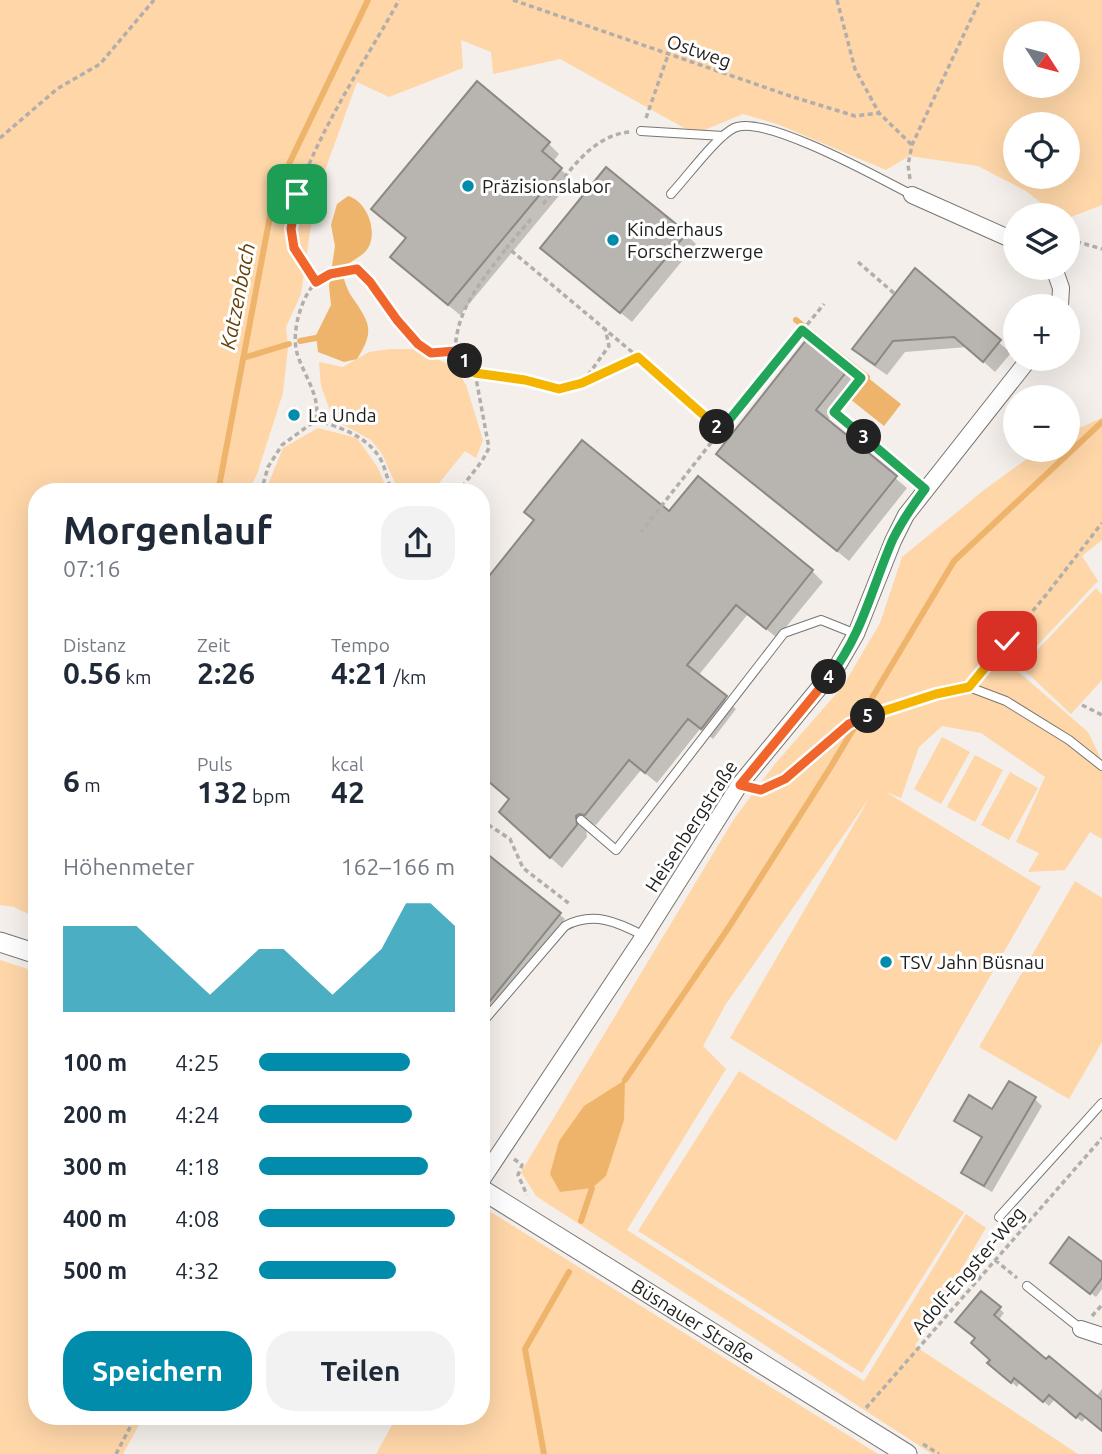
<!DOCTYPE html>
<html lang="de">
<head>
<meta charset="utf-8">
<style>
	body { margin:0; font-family:Ubuntu,sans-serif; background:#f2f2f3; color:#1f2937; height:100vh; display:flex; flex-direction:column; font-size:26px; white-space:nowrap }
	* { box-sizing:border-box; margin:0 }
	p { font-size:23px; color:#747a83 }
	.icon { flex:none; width:38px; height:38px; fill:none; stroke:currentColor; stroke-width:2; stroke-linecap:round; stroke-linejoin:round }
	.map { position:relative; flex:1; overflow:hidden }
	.side { position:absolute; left:28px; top:483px; width:462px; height:942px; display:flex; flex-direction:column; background:#fff; border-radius:28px; box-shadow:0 7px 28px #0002 }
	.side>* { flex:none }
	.needle { width:46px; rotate:126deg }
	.controls { position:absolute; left:1003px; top:21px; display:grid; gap:14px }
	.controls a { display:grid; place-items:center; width:77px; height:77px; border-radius:50%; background:#fff; box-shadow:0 7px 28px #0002; font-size:35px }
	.pin { position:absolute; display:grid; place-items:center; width:60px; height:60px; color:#fff; margin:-30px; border-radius:14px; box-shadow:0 4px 10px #0006 }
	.km { position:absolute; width:35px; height:35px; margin:-18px; border-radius:50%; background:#222; color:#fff; font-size:19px; line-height:35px; text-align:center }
	.round { display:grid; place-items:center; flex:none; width:74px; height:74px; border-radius:28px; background:#f2f2f3 }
	.overview { display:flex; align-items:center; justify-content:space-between; height:119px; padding:0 35px }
	h1 { font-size:38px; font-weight:700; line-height:52px }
	.stats { display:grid; grid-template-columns:repeat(3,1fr); gap:10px; height:119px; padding:7px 35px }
	.stats div { display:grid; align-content:center }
	.stats b { font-size:30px; font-weight:700 }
	.stats small { font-size:19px; font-weight:400 }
	.stats p { font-size:19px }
	.chart { height:196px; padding:14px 35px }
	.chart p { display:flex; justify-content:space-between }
	.chart svg { width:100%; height:126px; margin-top:7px; fill:#008caa; opacity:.7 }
	.cta { display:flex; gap:14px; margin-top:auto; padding:14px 35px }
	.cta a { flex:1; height:80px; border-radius:28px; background:#008caa; color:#fff; font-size:28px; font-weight:700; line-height:80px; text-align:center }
	.cta a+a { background:#f2f2f3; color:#1f2937 }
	ul { padding:0 35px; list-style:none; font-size:23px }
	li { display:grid; grid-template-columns:112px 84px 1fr; align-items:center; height:52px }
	li i { height:18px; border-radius:9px; background:#008caa }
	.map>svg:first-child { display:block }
	.green { fill:#fed6a8; fill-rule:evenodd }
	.water { fill:#efb46c }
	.shadow { fill:#0003 }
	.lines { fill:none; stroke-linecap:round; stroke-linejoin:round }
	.stream { stroke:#efb46c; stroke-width:6 }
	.building { fill:#b8b4af; stroke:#8c8883; stroke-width:2 }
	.service-casing { stroke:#797570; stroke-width:10 }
	.minor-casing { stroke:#797570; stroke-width:18 }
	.tertiary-casing { stroke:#797570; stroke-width:21 }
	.path { stroke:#b2aeaa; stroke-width:3.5; stroke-dasharray:5 3.5; stroke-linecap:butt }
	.service { stroke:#fff; stroke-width:8 }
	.minor { stroke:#fff; stroke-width:16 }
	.tertiary { stroke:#fff; stroke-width:19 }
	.split-1-casing { stroke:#fff; stroke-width:14 }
	.split-2-casing { stroke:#fff; stroke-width:14 }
	.split-3-casing { stroke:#fff; stroke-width:14 }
	.split-4-casing { stroke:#fff; stroke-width:14 }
	.split-5-casing { stroke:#fff; stroke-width:14 }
	.split-6-casing { stroke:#fff; stroke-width:14 }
	.split-1 { stroke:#f0652b; stroke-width:9 }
	.split-2 { stroke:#f5b400; stroke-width:9 }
	.split-3 { stroke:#22a559; stroke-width:9 }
	.split-4 { stroke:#22a559; stroke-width:9 }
	.split-5 { stroke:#f0652b; stroke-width:9 }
	.split-6 { stroke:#f5b400; stroke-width:9 }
	.poi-dot { fill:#008caa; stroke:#fff; stroke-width:2.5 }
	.labels { text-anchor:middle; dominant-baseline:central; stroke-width:6; stroke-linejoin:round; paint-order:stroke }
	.street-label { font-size:19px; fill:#1f1e1c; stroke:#fff }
	.poi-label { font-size:19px; fill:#1f1e1c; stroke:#fff; text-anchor:start }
	.water-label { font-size:21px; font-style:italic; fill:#674106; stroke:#fff }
</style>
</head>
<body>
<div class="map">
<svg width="1102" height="1454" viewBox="0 0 1102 1454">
	<rect width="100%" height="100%" fill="#f4efea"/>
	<path class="green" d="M0,0H1102V205L1068,218V215H1056L1026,191L978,166L909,156L886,170L777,124L743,114L695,134L560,59L493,74L491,52L461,40L463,68L389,97L357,82L315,198L301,294L286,327L288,347L283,393L257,474L248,492H37V918L14,907L0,905ZM1015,33H1068V86H1015ZM1015,124H1068V177H1015Z
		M390,349H413L444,362L458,372L466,385L483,440L476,458L465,451L432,492H399L382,454L371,440L333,419L321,386L319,362L343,367L369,352Z
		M1102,418V540L1082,556L1098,581L1015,669L1088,732L1102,761V839L1090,832L1065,870L1028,872L1039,853L1016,842L1045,777L981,733L942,726L919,747L901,798L886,792L1041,887L896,1141L730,1038L870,797L726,1004L703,1046L726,1069L627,1230L864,1381L966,1214L986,1228L915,1346L1078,1454H932L536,1196L521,1172L734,819L774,765L843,686L880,623L902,557L984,490L1039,450H1068V433Z
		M318,428L357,438L378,468L388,492H265L283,448Z
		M1096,588L1102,595V680L1071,714L1021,667Z
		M942,737L970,752L941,804L914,789Z
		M975,755L1003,770L975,822L947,807Z
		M1010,772L1038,788L1009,840L981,825Z
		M1075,881L1102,898V1042L1069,1099L979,1047Z
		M0,960L37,972V1416H144L123,1454H0Z
		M739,1071L964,1212L862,1373L638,1231Z
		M481,1206L878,1454H376L397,1416H481V1262L486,1253L481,1250Z"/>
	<path class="water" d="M348,196C368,201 381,237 364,253C357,259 348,263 341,270C344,279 347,290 352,297C370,323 375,331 357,359L344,362L318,352L316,335L331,305L329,286L335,246L331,225L337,204Z
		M867,377L901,404L884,426L850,399Z
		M625,1080L624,1120L606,1176L592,1188L560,1192L550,1174L559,1141L584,1106Z"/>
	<path class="shadow" d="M548,143L559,154L553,162L572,180L460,315L403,268L408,239L373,209Z
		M686,234L696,244L632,322L553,258Z
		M915,270L1011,353L995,372L967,347L905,352L887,375L865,360L854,349Z
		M846,372L857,383L827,421L907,488L849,561L718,454Z
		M670,513L812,571L823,582L777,638L748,614L698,676L736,709L713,739L700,729L657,783L641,770L596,825L591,824L586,828L587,837L562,868L512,823L511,800L481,771V576L487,581Z
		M481,851L565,919L481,1023Z
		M1010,1083L1035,1099L1042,1106L992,1192L971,1180L964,1173L982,1139L956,1120L993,1111Z
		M1102,1264V1289L1096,1297L1057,1268Z
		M999,1308L1004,1313L998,1321L1047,1362L1096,1397L1102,1389V1430L1086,1417L1082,1422L1055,1399L1049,1406L1020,1382L1017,1387L995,1368L992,1360L977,1338L963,1327Z"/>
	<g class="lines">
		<path class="stream" d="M796,320L867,377
			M300,341L316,338
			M243,358L289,344
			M218,492L274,195L368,0
			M36,909H37
			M625,1080L729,927L830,768L954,561L1102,422
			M581,1221L592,1188
			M544,1454L525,1349L569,1272"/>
	</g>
	<path class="building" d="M477,81L550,142L542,151L562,168L448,305L390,257L406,238L371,209Z
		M606,167L687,233L620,313L540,248Z
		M915,268L1001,340L983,362L954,337L893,341L875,365L852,349Z
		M807,339L847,371L816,410L897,476L837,551L716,454Z
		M582,440L669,511L698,476L813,570L766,629L736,605L687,665L727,696L701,729L688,719L645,773L629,760L585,815L579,814L576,816L577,825L550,858L499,812L509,799L481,775V586L534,520L524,512Z
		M481,849L561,913L481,1012Z
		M1009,1081L1036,1097L984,1186L961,1173L982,1137L954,1121L969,1095L992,1109Z
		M1069,1237L1102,1262V1278L1090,1294L1050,1263Z
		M981,1291L1001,1307L994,1315L1046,1359L1049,1356L1102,1400V1431L1080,1413L1076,1418L1049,1395L1043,1402L1014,1378L1011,1383L987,1363L990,1360L971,1343L975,1338L955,1322Z"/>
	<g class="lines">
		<g class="service-casing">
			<path id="service" d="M641,131L723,136
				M671,194C687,177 716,137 734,128C763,113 881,179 912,195
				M740,784L761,790L784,779L849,724L936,693L969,687L1006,701L1069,740L1102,766
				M581,820L616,850L784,633L821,620L856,634
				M481,1024L565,926C593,911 618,922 644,936
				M999,1217L1102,1103
				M1027,1286L1081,1329"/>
		</g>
		<g class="minor-casing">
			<path id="minor" d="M912,195L1015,241
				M1054,268L1061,288L1060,306
				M481,1181L644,936L740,784L838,665L856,634L893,541L906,515L1029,359
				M1081,1329L1102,1336"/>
		</g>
		<g class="tertiary-casing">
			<g id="tertiary">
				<path d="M0,942L37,954"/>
				<path id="s1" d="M481,1189L907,1454"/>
			</g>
		</g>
		<path class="path" d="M513,0L790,96L855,116L879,113
			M837,0L855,69L879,113L912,145
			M646,118L668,55
			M0,138L57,89L100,64L154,0
			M910,179L908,165L912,145L980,0
			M543,204C567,176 590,135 630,132
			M531,219L507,247L638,357
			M1068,239L1102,249
			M858,262L895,294
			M316,282C310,270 297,258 293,246C276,191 372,52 399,0
			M802,330L861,378L834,412L913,478
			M455,351C457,306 482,282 507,247
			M475,373L525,380L559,389L582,383L638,357L721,430L641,532
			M583,382L609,346L605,328
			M316,420C321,396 303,374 297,353C291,333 301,297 316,282C327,272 343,270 357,269L370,282L397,320L418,344L431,353L455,351L475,373L489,448L482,461L458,492
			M721,430L824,304
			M261,492L268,467L282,445L316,420C339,427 368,436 381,460C386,470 388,482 392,492
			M978,676L1046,595L1102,523
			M1082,705L1102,715
			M481,820L510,839L523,868L571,905
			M514,1159L522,1165L518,1175L527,1195
			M995,1260L1017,1278
			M1092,1316L1102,1305
			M866,1408L1102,1138
			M923,1444L939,1454
			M116,1454L136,1416"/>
		<use href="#service" class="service"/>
		<use href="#minor" class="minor"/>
		<use href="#tertiary" class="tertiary"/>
	</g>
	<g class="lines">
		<g class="split-1-casing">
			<path id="split-1" d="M297,194L291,229L294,248L316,282L330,274L357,269L370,282L397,320L418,344L431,353L455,351L465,361"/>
		</g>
		<g class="split-2-casing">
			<path id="split-2" d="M465,361L475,373L525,380L559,389L582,383L638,357L717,427"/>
		</g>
		<g class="split-3-casing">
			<path id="split-3" d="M717,427L721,430L802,330L861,378L834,412L864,437"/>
		</g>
		<g class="split-4-casing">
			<path id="split-4" d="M829,677C862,636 872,587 893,539C902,521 913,505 925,489L864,437"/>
		</g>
		<g class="split-5-casing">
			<path id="split-5" d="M829,677L740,785L761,790L785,779L849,724L868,716"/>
		</g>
		<g class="split-6-casing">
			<path id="split-6" d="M868,716L936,694L969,687L1007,641"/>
		</g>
		<use href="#split-1" class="split-1"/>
		<use href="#split-2" class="split-2"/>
		<use href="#split-3" class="split-3"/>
		<use href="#split-4" class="split-4"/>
		<use href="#split-5" class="split-5"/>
		<use href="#split-6" class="split-6"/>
	</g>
	<g class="poi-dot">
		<circle cx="468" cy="186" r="7"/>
		<circle cx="613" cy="240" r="7"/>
		<circle cx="294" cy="415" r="7"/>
		<circle cx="886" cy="962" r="7"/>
	</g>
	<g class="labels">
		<g class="street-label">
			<text transform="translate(699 51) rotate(19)">Ostweg</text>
			<text transform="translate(691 826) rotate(-57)">Heisenbergstraße</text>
			<text transform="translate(968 1270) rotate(-49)">Adolf-Engster-Weg</text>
			<text stroke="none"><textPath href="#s1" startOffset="250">Büsnauer Straße</textPath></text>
		</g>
		<g class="poi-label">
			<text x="482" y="186">Präzisionslabor</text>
			<text x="627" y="229">Kinderhaus<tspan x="627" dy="22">Forscherzwerge</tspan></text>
			<text x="308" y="415">La Unda</text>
			<text x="900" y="962">TSV Jahn Büsnau</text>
		</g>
		<g class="water-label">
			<text transform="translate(237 296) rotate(-79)">Katzenbach</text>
		</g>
	</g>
</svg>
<div class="controls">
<a><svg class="needle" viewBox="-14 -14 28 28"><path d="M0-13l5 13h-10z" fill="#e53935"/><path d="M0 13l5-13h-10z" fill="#747a83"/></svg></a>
<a><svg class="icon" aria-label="locate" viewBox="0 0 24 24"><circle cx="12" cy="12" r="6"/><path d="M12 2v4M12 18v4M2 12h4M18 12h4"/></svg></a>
<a><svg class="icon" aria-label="layers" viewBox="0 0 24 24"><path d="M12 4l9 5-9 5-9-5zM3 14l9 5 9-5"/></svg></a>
<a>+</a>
<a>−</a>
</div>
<div class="pin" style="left:297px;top:194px;background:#1e9e55"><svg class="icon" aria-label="arrive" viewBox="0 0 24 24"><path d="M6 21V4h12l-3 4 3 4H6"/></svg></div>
<div class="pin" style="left:1007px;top:641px;background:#d93025"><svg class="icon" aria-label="check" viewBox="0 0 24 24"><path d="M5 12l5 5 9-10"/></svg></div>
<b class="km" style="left:465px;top:361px">1</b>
<b class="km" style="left:717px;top:427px">2</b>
<b class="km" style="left:864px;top:437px">3</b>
<b class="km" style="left:829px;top:677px">4</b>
<b class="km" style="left:868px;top:716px">5</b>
<section class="side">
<div class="overview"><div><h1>Morgenlauf</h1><p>07:16</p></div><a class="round"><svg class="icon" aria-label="share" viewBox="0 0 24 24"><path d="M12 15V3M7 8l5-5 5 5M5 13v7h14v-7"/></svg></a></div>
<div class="stats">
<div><p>Distanz</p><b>0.56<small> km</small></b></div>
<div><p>Zeit</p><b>2:26</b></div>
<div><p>Tempo</p><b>4:21<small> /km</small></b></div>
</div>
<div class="stats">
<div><b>6<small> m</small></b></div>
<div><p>Puls</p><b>132<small> bpm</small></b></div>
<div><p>kcal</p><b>42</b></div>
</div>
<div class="chart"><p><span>Höhenmeter</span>162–166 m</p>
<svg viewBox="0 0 160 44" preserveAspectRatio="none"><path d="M0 44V14L10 14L20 14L30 14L40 22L50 30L60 38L70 30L80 22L90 22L100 30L110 38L120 30L130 22L140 6L150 6L160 14V44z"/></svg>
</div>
<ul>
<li><b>100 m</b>4:25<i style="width:77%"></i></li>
<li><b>200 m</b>4:24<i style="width:78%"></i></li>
<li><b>300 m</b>4:18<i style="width:86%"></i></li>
<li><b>400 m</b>4:08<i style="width:100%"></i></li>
<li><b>500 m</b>4:32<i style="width:70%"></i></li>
</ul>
<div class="cta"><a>Speichern</a><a>Teilen</a></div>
</section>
</div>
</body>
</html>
